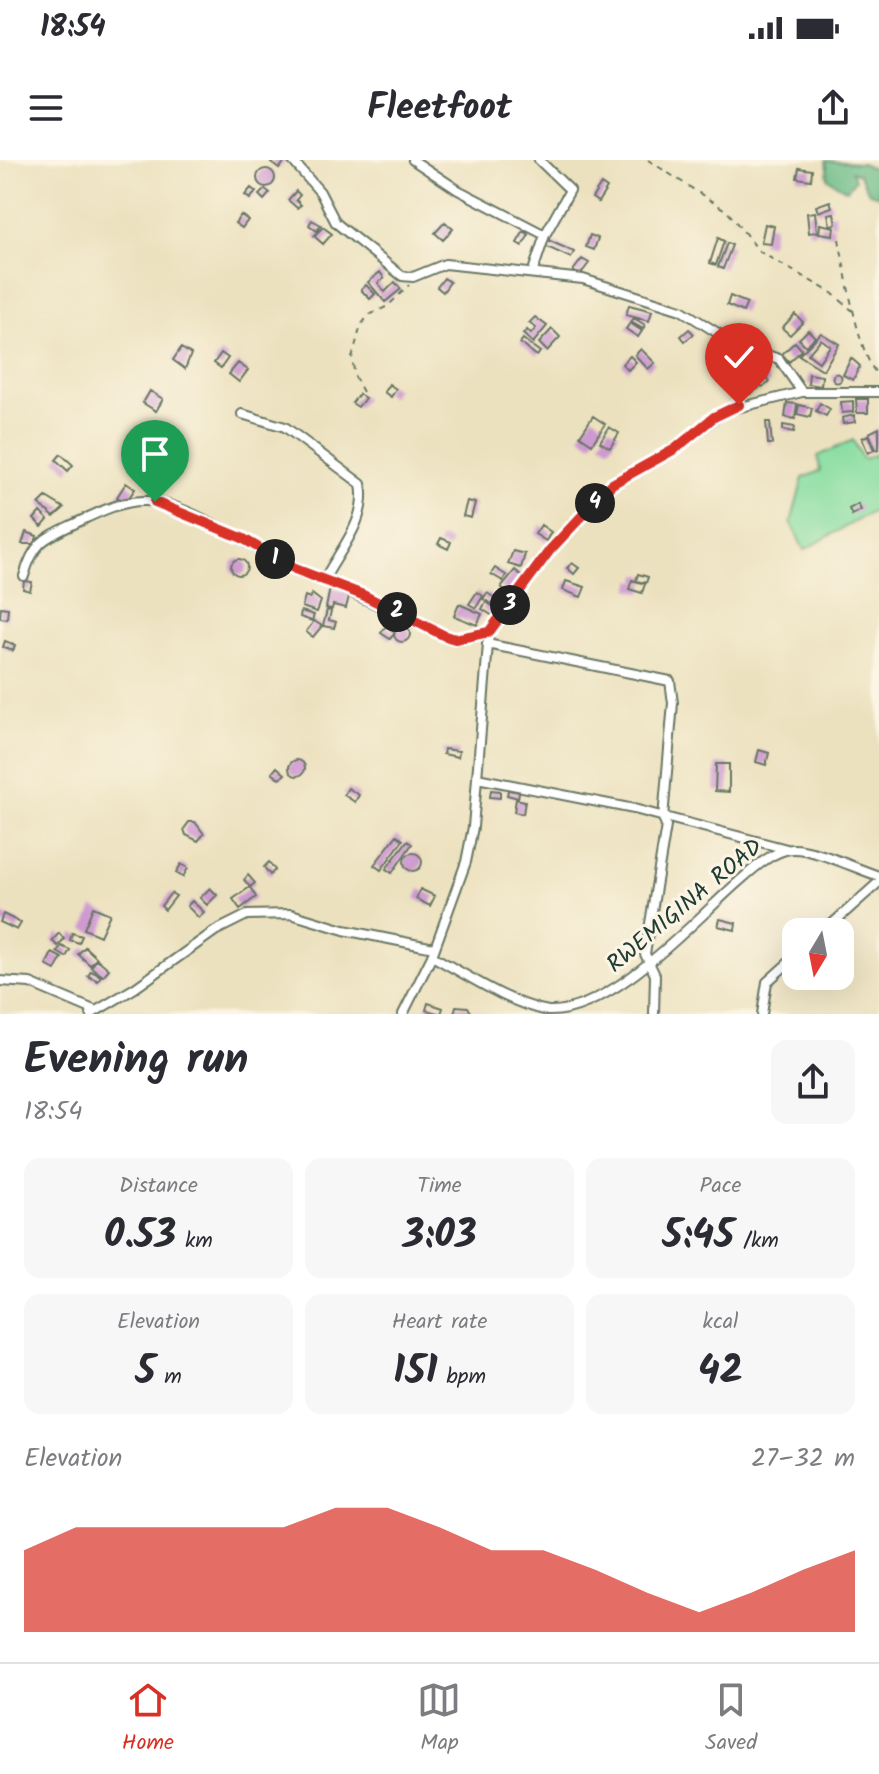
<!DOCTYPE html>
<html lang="en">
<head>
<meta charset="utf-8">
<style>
	body { margin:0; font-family:Kalam,sans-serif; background:#f7f7f7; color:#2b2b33; height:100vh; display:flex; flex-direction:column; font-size:30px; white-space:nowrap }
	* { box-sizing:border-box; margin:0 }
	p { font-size:26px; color:#7c7c81 }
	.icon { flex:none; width:44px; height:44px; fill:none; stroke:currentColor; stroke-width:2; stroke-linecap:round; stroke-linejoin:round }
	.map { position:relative; height:854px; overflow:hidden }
	.drawer { display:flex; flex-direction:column; background:#fff; flex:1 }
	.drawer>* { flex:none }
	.needle { width:52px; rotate:190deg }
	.fabs { position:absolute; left:782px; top:758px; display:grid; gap:16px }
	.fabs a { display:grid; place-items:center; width:72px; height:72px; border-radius:16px; background:#fff; box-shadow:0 8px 32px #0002; font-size:40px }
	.pin { position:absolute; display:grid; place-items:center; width:68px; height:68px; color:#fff; margin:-82px -34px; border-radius:50% 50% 50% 0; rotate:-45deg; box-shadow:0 0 8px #0007 }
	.pin .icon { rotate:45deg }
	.km { position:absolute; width:40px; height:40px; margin:-20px; border-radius:50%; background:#222; color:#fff; font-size:22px; line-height:40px; text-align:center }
	.round { display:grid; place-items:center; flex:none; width:84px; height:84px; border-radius:16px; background:#f7f7f7 }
	.head { display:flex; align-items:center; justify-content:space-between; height:136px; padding:0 24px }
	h1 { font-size:44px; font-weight:700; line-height:60px }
	.stats { display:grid; grid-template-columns:repeat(3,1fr); gap:12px; height:136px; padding:8px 24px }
	.stats div { display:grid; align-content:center; border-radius:16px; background:#f7f7f7; text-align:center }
	.stats b { font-size:40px; font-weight:700 }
	.stats small { font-size:22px; font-weight:400 }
	.stats p { font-size:22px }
	.chart { height:224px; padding:16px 24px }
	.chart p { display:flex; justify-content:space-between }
	.chart svg { width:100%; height:144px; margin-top:8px; fill:#d93025; opacity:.7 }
	.status { display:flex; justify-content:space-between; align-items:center; height:56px; padding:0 40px; background:#fff; direction:ltr }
	.status svg { height:22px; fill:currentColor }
	header { display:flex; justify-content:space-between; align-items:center; height:104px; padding:0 24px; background:#fff; font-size:36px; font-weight:700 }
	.dock { display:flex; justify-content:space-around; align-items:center; height:112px; border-top:2px solid #e1e1e2; background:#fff; font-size:22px; color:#7c7c81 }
	.dock a { display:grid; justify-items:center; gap:4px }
	.dock .selected { color:#d93025 }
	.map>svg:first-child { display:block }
	.green { fill:#86dda0; stroke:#528d6a; stroke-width:2 }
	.forest { fill:#6cbc86; stroke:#467c5d; stroke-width:2 }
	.building { fill:#ce99d0; fill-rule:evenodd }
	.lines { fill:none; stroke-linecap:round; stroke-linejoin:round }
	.minor-casing { stroke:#677664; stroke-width:12 }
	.path { stroke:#677664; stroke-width:2; stroke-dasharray:6 6; stroke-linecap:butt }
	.minor { stroke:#fff; stroke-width:8 }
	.route-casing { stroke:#fff; stroke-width:16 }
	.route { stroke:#d93025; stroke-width:10 }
	.labels { text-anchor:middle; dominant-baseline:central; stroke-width:6; stroke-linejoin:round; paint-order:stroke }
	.street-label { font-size:24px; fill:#1f3d34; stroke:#fcf5e5 }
</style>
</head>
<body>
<div class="status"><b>18:54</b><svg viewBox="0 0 49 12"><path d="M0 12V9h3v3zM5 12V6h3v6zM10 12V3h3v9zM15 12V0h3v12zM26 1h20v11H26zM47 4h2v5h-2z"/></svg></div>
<header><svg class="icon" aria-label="menu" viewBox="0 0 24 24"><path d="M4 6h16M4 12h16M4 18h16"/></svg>Fleetfoot<svg class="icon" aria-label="share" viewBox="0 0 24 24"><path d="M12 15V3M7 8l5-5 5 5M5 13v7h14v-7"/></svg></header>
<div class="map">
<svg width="879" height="854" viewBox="0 0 879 854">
	<rect width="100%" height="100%" fill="#fcf5e5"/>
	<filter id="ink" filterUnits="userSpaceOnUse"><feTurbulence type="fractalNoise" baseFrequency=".0125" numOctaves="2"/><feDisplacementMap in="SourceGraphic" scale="16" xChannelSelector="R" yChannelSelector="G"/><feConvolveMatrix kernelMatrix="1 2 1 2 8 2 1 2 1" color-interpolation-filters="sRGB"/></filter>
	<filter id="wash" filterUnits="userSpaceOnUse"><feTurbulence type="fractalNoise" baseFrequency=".006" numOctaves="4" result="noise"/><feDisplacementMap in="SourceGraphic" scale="32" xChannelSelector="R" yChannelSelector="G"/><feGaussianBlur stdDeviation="1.8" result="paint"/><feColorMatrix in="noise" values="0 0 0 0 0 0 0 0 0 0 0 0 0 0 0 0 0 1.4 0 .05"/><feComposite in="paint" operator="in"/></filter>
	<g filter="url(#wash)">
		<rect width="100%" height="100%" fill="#ece1be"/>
		<path class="green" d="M853,280L863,299L879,293V348L804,390L791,363L803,318L820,311L818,296Z"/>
		<path class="forest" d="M826,1L862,3L879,12V36L869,33L859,14L852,11L855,20L847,30L828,19Z"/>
		<g id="blocks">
			<path class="building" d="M273,0H286L279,9L271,3Z
				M799,8L812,10L811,20L797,18Z
				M257 18a9 9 0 1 1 18 0a9 9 0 1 1-18 0Z
				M601,24L607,28L598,42L592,38Z
				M251,28L256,32L250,39L245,35Z
				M265,29L270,33L264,40L259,35Z
				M296,31L300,35L296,40L301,45L297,48L288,40Z
				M830,41L832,47L818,52L816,46Z
				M815,52L817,72L809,73L807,53Z
				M834,53L836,64L830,65L828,54Z
				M241,55L248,60L242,68L235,63Z
				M312,60L321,65L317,71L309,65Z
				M445,62L453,69L443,80L435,73Z
				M765,64L774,66L771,84L761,83Z
				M820,64L834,67L833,75L819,73Z
				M323,67L332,74L323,84L314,76Z
				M524,71L529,75L522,86L517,83Z
				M590,75L598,78L594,90L586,87Z
				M718,78L724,81L716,105L710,103Z
				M548,80L574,92L571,98L545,86Z
				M727,83L732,85L723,109L718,107Z
				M582,99L589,103L580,115L573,111Z
				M380,112L384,118L378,123L385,132L395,122L401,129L385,142L368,122Z
				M444,118L450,122L443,132L437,127Z
				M366,125L375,134L370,139L361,130Z
				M730,136L747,143L743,152L727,145Z
				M629,145L652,151L649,161L626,155Z
				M795,154L803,162L790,175L782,168Z
				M535,157L547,166L533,183L523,174L527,170L531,174L536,168L529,163Z
				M634,158L645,165L643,169L631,162Z
				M630,163L642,171L638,177L626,169Z
				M552,169L560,177L547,191L539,183Z
				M689,169L694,174L685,181L681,176Z
				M808,170L815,177L806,186L799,179Z
				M821,173L839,184L823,210L799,195ZM821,179L830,186L819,202L808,194Z
				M523,179L540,192L537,196L520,183Z
				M795,182L802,190L789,202L782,194Z
				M181,188L191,194L185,209L173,200Z
				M641,189L655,203L648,209L635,195Z
				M221,193L228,198L221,208L214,203Z
				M630,196L636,202L628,210L622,204Z
				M851,198L860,206L853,220L843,215Z
				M238,203L248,210L239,222L229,214Z
				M761,209L770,222L762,227L753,215Z
				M749,211L753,217L747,221L750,227L755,223L759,228L750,234L739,218Z
				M832.5 218a4.5 4.5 0 1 1 9 0a4.5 4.5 0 1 1-9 0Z
				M809,214L822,216L821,226L808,224Z
				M389,224L396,229L391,237L384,232Z
				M150,231L163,239L156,251L143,243Z
				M359,234L365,238L358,247L352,243Z
				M856,239H868V253H857Z
				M853,241V252L842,253L841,242Z
				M787,243L797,244L795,259L785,257Z
				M820,243L830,249L826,256L816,251Z
				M799,245L812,248L810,257L797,254Z
				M854,255L855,262L843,264L842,258Z
				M593,256L605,264L592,284L580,276Z
				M766,262H770L772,284H768Z
				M783,265L795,267L794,272L783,270Z
				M609,267L619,273L610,288L600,282Z
				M879,268V289L876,290L869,273Z
				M868,275L874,290L868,293L862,278Z
				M61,294L73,305L68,311L56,300Z
				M126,323L135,329L126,342L117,337Z
				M46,337L64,348L54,357L39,344Z
				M467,341L475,343L471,358L463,356Z
				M858,344L861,350L852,355L849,349Z
				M40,352L48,360L42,367L34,359Z
				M541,365L551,372L546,381L535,374Z
				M26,372L37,376L35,384H22Z
				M441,378L451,382L448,389L438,384Z
				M513,391L525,394L521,408L508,404Z
				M231 407a8 8 0 1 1 16 0a8 8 0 1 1-16 0Z
				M572,403L579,408L574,414L567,408Z
				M495,408L506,415L503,421L491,414Z
				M515,410L523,417L510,434L501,427Z
				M638,414L648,417L646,423L636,421Z
				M632,420L645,424L642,433L629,429Z
				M24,421L32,422L30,431L23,429Z
				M566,421L585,427L581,437L563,430Z
				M330,428L350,433L346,448L333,445L332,449L326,448Z
				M477,432L483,436L476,448L469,444Z
				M487,433L495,438L492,444L483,439Z
				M312,434L321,441L317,452L302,447L305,436L310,438Z
				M486,442L497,449L493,456L482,449Z
				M459,444L482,454L477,465L454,456Z
				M1,447L8,448L7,459L0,458Z
				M327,450L331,451L329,460L336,462L334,468L323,466Z
				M301,451L314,455L312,461L300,457Z
				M314,461L322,466L313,477L306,472Z
				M394 474a8 8 0 1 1 16 0a8 8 0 1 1-16 0Z
				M386,466L395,473L390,479L381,473Z
				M5,481L15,485L13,491L3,487Z
				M444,589L459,591L458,597L443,594Z
				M759,590L769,593L766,605L756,602Z
				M289 608a8 8 0 1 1 16 0a8 8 0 1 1-16 0Z
				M716,604H729V632L715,631Z
				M277,607L285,614L280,619L272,613Z
				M348,628L359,635L355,642L344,635Z
				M491,630L500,631V638L490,637Z
				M508,630L519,632L518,638L507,635Z
				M516,639L525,641L523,654L514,652Z
				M189,662H195L204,674L198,681L186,675L184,669Z
				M397,675L403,680L381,710L374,705Z
				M407,681L412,684L392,713L386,709Z
				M404 702a9 9 0 1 1 18 0a9 9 0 1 1-18 0Z
				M269,702L275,710L270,715L264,707Z
				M181,704L188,708L183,717L176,713Z
				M248,715L255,723L250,727L244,720Z
				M250,727L256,737L240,749L233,739Z
				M210,728L217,735L207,745L200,738Z
				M420,729L435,736L430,746L416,739Z
				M171,733L176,736L165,750L161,746Z
				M192,741L204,752L199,758L187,746Z
				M93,747L110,754L100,776L84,769Z
				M3,754L21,763L17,770L0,762Z
				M720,759L736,763L735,770L718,766Z
				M59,773L64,779L58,786L52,781Z
				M72,773L82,776L79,783L70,780Z
				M61,786L70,790L66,797L57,792Z
				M85,787L97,798L90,805L78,794Z
				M52,793L62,798L55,810L46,805Z
				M97,799L109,809L103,816L91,807Z
				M91,811L101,816L98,821L88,816Z
				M428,843L443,848L441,854L426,850Z
				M456,846L468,847L472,854H454Z"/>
		</g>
	</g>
	<g filter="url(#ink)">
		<use href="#blocks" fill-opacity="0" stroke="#677664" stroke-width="2"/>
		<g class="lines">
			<g class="minor-casing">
				<path id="minor" d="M292,0L320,32L336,63L402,116L413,117L445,104L583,119L681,150L737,185L779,199L802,232
					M413,0L458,30L545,75L533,111
					M539,0L570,30L545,75
					M242,254L285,267L361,324C368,360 340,389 324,420L445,476L455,479L489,472
					M24,416C34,381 45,378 76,363C97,353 122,340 146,341C186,342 249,385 284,404C297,411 311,415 324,420
					M487,484L670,521L673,543L663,658L666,666L645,794L655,815L654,854
					M477,618L634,649L787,689
					M823,772L879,722
					M432,796C467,815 508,843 548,851C610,854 693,762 736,724C750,712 772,690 792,689C813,688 857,709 879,716
					M0,821L30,823L96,851
					M91,854L135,828L215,771L247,755L291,754L344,770L434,788
					M403,854L432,796L466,702L473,667L489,472L550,390L612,324L675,289L725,251L802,232H879
					M762,854L767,822L796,796"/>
			</g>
			<path class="path" d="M648,0L727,51L760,92L832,133L854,152
				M839,79C845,108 858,198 879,216
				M363,232L355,217L352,198L361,165L369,155L388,146L409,125"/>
			<use href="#minor" class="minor"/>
		</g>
	</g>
	<g class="lines" filter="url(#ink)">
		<g class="route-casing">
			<path id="route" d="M155,342L242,378L295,409L363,435L445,476L455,479L489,472L550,390L612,324L675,289L714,257L739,245"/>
		</g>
		<use href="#route" class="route"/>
	</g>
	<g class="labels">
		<g class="street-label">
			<text transform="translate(685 746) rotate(-40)">RWEMIGINA ROAD</text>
		</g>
	</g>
</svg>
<div class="fabs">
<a><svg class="needle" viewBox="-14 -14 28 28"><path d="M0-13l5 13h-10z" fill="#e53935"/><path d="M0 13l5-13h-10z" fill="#7c7c81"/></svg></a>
</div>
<div class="pin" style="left:155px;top:342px;background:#1e9e55"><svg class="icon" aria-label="arrive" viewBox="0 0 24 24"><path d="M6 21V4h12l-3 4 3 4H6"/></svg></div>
<div class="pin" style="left:739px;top:245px;background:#d93025"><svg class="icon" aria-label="check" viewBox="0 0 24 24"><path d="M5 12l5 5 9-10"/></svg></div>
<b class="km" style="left:275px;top:399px">1</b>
<b class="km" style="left:397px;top:452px">2</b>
<b class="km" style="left:510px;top:445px">3</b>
<b class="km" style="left:595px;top:343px">4</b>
</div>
<section class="drawer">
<div class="head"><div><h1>Evening run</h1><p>18:54</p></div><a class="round"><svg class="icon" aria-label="share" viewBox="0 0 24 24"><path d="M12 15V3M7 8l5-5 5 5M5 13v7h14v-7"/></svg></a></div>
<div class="stats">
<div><p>Distance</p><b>0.53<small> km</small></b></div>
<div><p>Time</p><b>3:03</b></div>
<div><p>Pace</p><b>5:45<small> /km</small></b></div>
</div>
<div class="stats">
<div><p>Elevation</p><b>5<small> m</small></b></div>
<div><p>Heart rate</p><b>151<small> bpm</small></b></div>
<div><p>kcal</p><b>42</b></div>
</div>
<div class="chart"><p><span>Elevation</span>27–32 m</p>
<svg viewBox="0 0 160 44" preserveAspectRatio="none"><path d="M0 44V19L10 12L20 12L30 12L40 12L50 12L60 6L70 6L80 12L90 19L100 19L110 25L120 32L130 38L140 32L150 25L160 19V44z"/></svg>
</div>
</section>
<nav class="dock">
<a class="selected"><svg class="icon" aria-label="home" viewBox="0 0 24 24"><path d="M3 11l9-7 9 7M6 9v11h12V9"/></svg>Home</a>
<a><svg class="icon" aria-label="map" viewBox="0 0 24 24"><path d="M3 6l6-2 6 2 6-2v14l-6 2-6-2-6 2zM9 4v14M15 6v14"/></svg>Map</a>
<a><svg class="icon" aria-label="saved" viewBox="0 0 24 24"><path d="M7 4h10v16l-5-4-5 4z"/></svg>Saved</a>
</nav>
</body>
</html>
